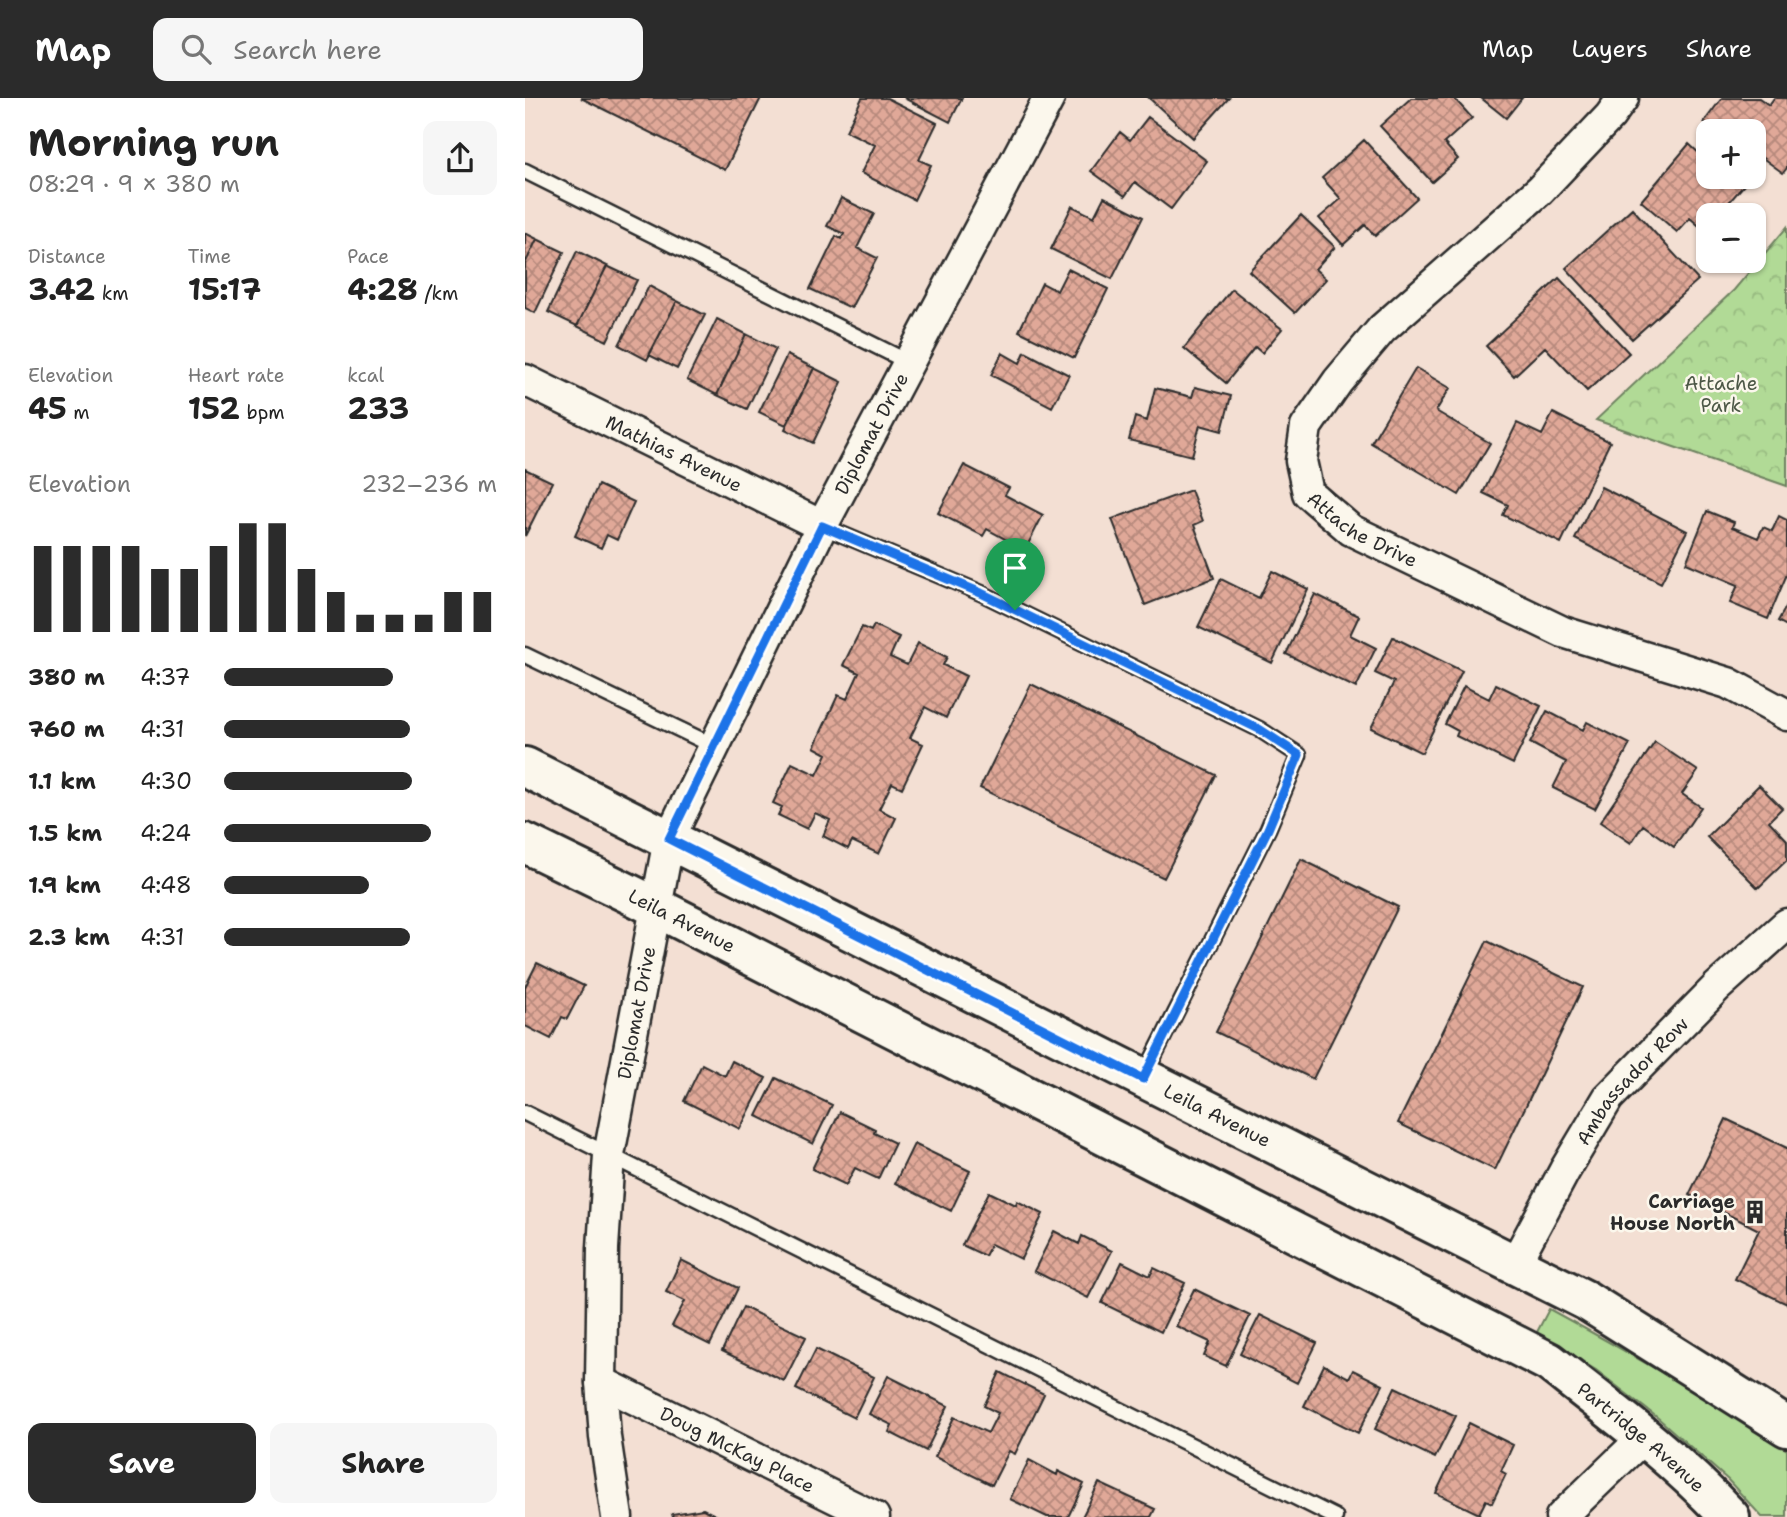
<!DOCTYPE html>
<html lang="en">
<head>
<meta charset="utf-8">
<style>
	body { margin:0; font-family:"Shantell Sans",sans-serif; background:#f6f6f6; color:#222; height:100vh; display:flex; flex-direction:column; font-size:26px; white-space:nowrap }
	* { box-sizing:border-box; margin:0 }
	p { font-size:23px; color:#767676 }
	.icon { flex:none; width:38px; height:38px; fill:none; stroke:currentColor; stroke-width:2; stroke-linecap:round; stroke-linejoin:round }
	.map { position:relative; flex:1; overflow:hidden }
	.drawer { display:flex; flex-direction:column; background:#fff; width:525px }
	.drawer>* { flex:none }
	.tools { position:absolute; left:1171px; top:21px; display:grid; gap:14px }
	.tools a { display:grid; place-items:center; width:70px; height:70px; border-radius:14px; background:#fff; box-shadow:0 2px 5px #0004; font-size:35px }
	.pin { position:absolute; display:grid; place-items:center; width:60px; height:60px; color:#fff; margin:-72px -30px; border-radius:50% 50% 50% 0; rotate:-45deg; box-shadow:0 0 7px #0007 }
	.pin .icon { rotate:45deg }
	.round { display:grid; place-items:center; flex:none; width:74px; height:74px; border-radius:14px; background:#f6f6f6 }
	.head { display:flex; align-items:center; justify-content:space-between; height:119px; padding:0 28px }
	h1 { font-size:38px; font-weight:700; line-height:52px }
	.stats { display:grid; grid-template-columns:repeat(3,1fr); gap:10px; height:119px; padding:7px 28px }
	.stats div { display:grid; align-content:center }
	.stats b { font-size:30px; font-weight:700 }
	.stats small { font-size:19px; font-weight:400 }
	.stats p { font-size:19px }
	.chart { height:196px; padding:14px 28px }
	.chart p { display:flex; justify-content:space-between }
	.chart svg { width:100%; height:126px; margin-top:7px; stroke:#2b2b2b; stroke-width:6 }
	.primary-button { display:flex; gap:14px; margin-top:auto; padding:14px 28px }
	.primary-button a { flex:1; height:80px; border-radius:14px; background:#2b2b2b; color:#fff; font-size:28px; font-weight:700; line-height:80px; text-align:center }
	.primary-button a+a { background:#f6f6f6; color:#222 }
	ul { padding:0 28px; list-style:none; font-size:23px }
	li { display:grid; grid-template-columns:112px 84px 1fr; align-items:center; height:52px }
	li i { height:18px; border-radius:9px; background:#2b2b2b }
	header { display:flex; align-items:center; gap:42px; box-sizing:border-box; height:98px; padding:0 35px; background:#2b2b2b; color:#fff }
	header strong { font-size:33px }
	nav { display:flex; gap:38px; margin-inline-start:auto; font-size:24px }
	.search { width:490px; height:63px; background:#f6f6f6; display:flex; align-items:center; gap:18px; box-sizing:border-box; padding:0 24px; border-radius:14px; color:#767676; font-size:26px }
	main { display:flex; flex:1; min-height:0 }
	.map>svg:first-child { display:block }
	.green { fill:#b1da96; stroke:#6e8260; stroke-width:2 }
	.park { fill:url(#park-crowns); stroke:#6e8260; stroke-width:2 }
	.building { fill:url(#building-cross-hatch); stroke:#2b2b2b; stroke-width:2 }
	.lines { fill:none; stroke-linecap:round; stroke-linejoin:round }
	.service-casing { stroke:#2b2b2b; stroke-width:19 }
	.minor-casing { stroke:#2b2b2b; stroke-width:35 }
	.secondary-casing { stroke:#2b2b2b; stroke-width:44 }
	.service { stroke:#fbf7ec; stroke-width:14 }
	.minor { stroke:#fbf7ec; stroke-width:30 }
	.secondary { stroke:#fbf7ec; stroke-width:38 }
	.route-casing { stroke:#fff; stroke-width:14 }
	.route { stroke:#1a73e8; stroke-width:9 }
	.labels { text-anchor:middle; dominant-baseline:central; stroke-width:5; stroke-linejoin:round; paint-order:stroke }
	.park-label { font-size:19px; fill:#4c5746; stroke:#fbf7ec }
	.street-label { font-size:19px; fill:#2b2b2b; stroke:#fbf7ec }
	.poi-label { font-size:19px; font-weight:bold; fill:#2b2b2b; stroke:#fbf7ec; text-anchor:end }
</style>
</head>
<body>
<header>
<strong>Map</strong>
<div class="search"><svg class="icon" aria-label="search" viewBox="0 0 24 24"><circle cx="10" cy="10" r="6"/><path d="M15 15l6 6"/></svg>Search here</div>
<nav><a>Map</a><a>Layers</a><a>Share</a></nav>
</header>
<main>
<section class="drawer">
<div class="head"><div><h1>Morning run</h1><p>08:29 · 9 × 380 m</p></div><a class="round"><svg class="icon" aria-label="share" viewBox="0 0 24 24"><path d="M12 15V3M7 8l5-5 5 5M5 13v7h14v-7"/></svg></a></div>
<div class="stats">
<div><p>Distance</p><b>3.42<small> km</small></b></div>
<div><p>Time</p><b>15:17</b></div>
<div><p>Pace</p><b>4:28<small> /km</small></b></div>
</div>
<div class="stats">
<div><p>Elevation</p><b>45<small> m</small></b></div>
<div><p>Heart rate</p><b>152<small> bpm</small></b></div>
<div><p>kcal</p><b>233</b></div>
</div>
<div class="chart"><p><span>Elevation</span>232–236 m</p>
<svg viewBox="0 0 160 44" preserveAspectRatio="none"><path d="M5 44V14M15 44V14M25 44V14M35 44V14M45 44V22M55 44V22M65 44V14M75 44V6M85 44V6M95 44V22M105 44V30M115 44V38M125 44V38M135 44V38M145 44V30M155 44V30"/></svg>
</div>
<ul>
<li><b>380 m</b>4:37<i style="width:62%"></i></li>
<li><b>760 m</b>4:31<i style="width:68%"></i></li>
<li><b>1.1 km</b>4:30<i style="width:69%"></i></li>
<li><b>1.5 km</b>4:24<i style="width:76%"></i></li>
<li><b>1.9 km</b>4:48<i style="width:53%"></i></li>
<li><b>2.3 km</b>4:31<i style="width:68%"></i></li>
</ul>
<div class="primary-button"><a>Save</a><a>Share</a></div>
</section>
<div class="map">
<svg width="1262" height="1419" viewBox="0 0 1262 1419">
	<defs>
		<pattern id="park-crowns" width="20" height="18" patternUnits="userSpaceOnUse" patternTransform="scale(1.75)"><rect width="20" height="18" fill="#b1da96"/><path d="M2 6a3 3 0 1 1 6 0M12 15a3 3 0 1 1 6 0" fill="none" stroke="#98bb81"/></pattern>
		<pattern id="building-cross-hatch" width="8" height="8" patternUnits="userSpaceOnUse" patternTransform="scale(1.75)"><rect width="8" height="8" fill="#e0a898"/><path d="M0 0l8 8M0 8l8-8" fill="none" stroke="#b6897c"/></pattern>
	</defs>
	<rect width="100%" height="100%" fill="#f3dfd3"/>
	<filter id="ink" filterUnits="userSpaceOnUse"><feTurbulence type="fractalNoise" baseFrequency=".0143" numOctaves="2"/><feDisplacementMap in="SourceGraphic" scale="14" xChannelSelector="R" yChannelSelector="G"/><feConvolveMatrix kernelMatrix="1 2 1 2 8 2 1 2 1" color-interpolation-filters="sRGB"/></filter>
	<g filter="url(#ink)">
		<path class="green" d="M1024,1211C1105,1255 1185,1301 1262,1352V1419H1237L1203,1382L1133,1320L1071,1272L1011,1236Z"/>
		<path class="park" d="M1262,129V388L1071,322L1209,192Z"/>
		<path class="building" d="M56,0H236L200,72Z
			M337,0H362L412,25L394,62L406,67L389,102L336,75L350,47L321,33Z
			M379,0H437L425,24Z
			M624,0H704L668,40Z
			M886,0H929L947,20L919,45L933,61L907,84L855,28Z
			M956,0H997L981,20Z
			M1197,0H1234L1244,7L1249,0H1262V70L1258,75L1228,53V33H1193L1179,24Z
			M623,19L682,63L646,111L610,84L600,98L566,73L595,34L605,42Z
			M839,42L892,100L850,138L840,127L818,147L794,120L816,101L797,80Z
			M1164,46L1176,57L1183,49V79H1226L1193,117H1183V129L1180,133L1165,120L1152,134L1116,103Z
			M579,99L618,119L587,181L526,151L547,108L569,119Z
			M316,100L349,116L332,150L352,160L326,210L285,191L311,138L316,141L319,136L302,128Z
			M1107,110L1173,182L1107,241L1041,170Z
			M776,117L810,149L790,171L801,181L770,215L724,173Z
			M0,135L12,141L0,166Z
			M12,141L39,154L10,215L0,210V166Z
			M52,153L82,168L52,228L23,214Z
			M82,168L112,182L82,243L52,228Z
			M543,171L583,191L549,260L494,233L517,185L532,193Z
			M1034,180L1104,255L1062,293L1020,249L989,278L961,248Z
			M124,188L152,203L122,262L94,247Z
			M707,191L757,231L737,255L730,249L701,285L659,250Z
			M152,203L180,217L152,271L124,257Z
			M192,221L221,236L192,297L162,282Z
			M221,236L251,251L222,311L192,297Z
			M500,254L544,277L527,309L466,277L477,255L495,265Z
			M262,257L289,270L261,327L234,314Z
			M289,270L317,284L288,345L260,331Z
			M891,270L925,290L911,313L965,345L934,397L846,345Z
			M670,289L706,298L697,333L675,327L667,358L604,342L610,319L622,323L630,290L667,299Z
			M1028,315L1085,344L1036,445L978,417L983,407L958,395L992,325L1017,337Z
			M439,367L484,390L480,397L518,417L500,452L462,431L458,438L413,415Z
			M0,371L27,384L0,438Z
			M73,387L109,404L92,442L82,437L76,450L50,438Z
			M1076,389L1162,433L1136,485L1050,441Z
			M666,392L678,423L669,427L689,480L620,507L587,421Z
			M1182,413L1209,424L1207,429L1233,440L1238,429L1247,433L1254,418L1262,422V476L1243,521L1205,505L1213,487L1161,465Z
			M747,473L783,491L747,565L673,529L696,481L734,500Z
			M790,496L834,518L825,537L851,550L831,590L761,556Z
			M1262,507V528L1253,523Z
			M349,527L374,539L365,559L382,567L393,545L422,559L418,567L441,578L421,620L400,609L385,640L398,646L377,690L367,685L354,711L371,720L354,756L327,743L323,751L298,738L305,722L290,715L282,731L253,717L257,709L248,705L267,665L292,677L302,656L289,649L313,597L322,601L334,575L318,567L337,529L346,533Z
			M868,539L937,573L897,655L846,630L869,584L850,575Z
			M506,586L691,677L639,780L455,690Z
			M971,586L1016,608L988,666L931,638L933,633L920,626L939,588L964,601Z
			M1022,613L1058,632L1062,624L1105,646L1070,711L1028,690L1041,664L1005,645Z
			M1130,644L1173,673L1157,696L1176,709L1149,749L1118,727L1106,745L1075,724Z
			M1234,687L1257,710L1244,723L1262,742V762L1233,790L1182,739Z
			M776,761L873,809L788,981L691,934Z
			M962,843L1058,889L970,1072L873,1025Z
			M12,865L59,888L42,921L37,919L26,941L0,928V889Z
			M207,963L241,980L215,1031L159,1003L177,966L200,978Z
			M251,980L307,1007L288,1046L232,1018Z
			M315,1014L350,1031L349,1035L370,1045L353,1081L330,1070L321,1087L287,1071Z
			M1201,1021L1262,1050V1206L1210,1181L1234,1132L1164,1097Z
			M389,1046L445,1073L426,1113L370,1085Z
			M464,1094L491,1107L492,1103L518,1116L496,1161L466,1146L460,1158L437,1147Z
			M529,1133L554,1146L557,1138L587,1153L563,1200L509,1173Z
			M156,1162L213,1190L185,1247L147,1228L160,1203L141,1194Z
			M597,1164L625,1178L629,1170L660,1185L636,1234L577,1205Z
			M669,1191L725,1218L701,1268L679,1258L685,1244L651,1228Z
			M218,1209L281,1239L259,1283L197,1253Z
			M735,1217L792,1245L772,1285L715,1256Z
			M291,1251L349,1279L329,1320L271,1291Z
			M799,1267L824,1280L828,1272L858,1287L833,1335L779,1308Z
			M475,1274L519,1296L490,1356L484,1353L467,1387L410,1359L429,1319L463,1335L473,1315L459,1308Z
			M363,1278L423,1308L401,1353L364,1334L367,1327L344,1316Z
			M870,1289L931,1318L910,1360L850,1331Z
			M944,1325L988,1347L976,1373L981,1376L967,1405L961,1402L954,1416L911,1395Z
			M504,1362L532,1377L533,1373L559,1386L543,1419H522L485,1401Z
			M574,1385L630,1411L626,1419H557Z
			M178,1411L194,1419H148L147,1416Z"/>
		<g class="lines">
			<g class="service-casing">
				<path id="service" d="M0,73L383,264
					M297,428L456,495L734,631L774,657L743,731L618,980
					M0,557L189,648
					M0,1015L810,1419"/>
			</g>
			<g class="minor-casing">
				<g id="minor">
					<path id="s1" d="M1098,0L1085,18L1015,92L857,231L813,283L781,329L776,363L783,395L826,432L1038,534L1203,585L1262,617"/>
					<path id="s2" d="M0,282L297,428"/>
					<path id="s3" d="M989,1167L1040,1072L1083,1000L1192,889L1262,826"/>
					<path id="s4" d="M76,1284L349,1419"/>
					<path id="s5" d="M92,1419L80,1339L76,1284L78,1150L84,1057L144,741L297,428L524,0"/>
					<path d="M1036,1419L1120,1338"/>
				</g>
			</g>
			<g class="secondary-casing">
				<g id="secondary">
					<path id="s6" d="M0,669L1062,1203L1262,1329"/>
					<path id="s7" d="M0,745L113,800L1024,1264C1087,1313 1150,1360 1205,1419"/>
				</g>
			</g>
			<use href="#service" class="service"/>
			<use href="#minor" class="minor"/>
			<use href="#secondary" class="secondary"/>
		</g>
	</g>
	<g class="lines" filter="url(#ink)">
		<g class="route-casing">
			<path id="route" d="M297,428L456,495L734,631L774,657L743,731L618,981L144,741Z"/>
		</g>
		<use href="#route" class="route"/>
	</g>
	<defs>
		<g id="building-bare" transform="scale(1.89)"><path d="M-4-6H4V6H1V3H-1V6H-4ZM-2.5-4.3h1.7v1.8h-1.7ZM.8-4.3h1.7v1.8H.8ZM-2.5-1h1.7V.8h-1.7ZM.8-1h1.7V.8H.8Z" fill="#2b2b2b" stroke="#fbf7ec" stroke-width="2.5" paint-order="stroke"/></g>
	</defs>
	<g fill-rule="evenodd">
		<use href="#building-bare" x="1230" y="1114"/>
	</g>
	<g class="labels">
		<g class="park-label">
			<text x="1196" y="285">Attache<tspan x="1196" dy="22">Park</tspan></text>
		</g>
		<g class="street-label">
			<text stroke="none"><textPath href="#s5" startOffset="1138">Diplomat Drive</textPath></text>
			<text stroke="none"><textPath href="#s2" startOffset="166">Mathias Avenue</textPath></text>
			<text stroke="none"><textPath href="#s1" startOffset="592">Attache Drive</textPath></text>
			<text stroke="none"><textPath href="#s7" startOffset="175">Leila Avenue</textPath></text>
			<text stroke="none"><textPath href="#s5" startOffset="508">Diplomat Drive</textPath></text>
			<text stroke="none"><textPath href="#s3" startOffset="220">Ambassador Row</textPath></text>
			<text stroke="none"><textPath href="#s6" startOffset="775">Leila Avenue</textPath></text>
			<text stroke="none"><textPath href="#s7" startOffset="1267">Partridge Avenue</textPath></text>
			<text stroke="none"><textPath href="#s4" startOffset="152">Doug McKay Place</textPath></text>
		</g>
		<g class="poi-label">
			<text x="1210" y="1103">Carriage<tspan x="1210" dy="22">House North</tspan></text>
		</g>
	</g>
</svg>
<div class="tools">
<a>+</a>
<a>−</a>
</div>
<div class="pin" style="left:490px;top:512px;background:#1e9e55"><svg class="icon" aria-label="arrive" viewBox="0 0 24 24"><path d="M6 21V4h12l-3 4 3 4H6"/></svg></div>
</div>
</main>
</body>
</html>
